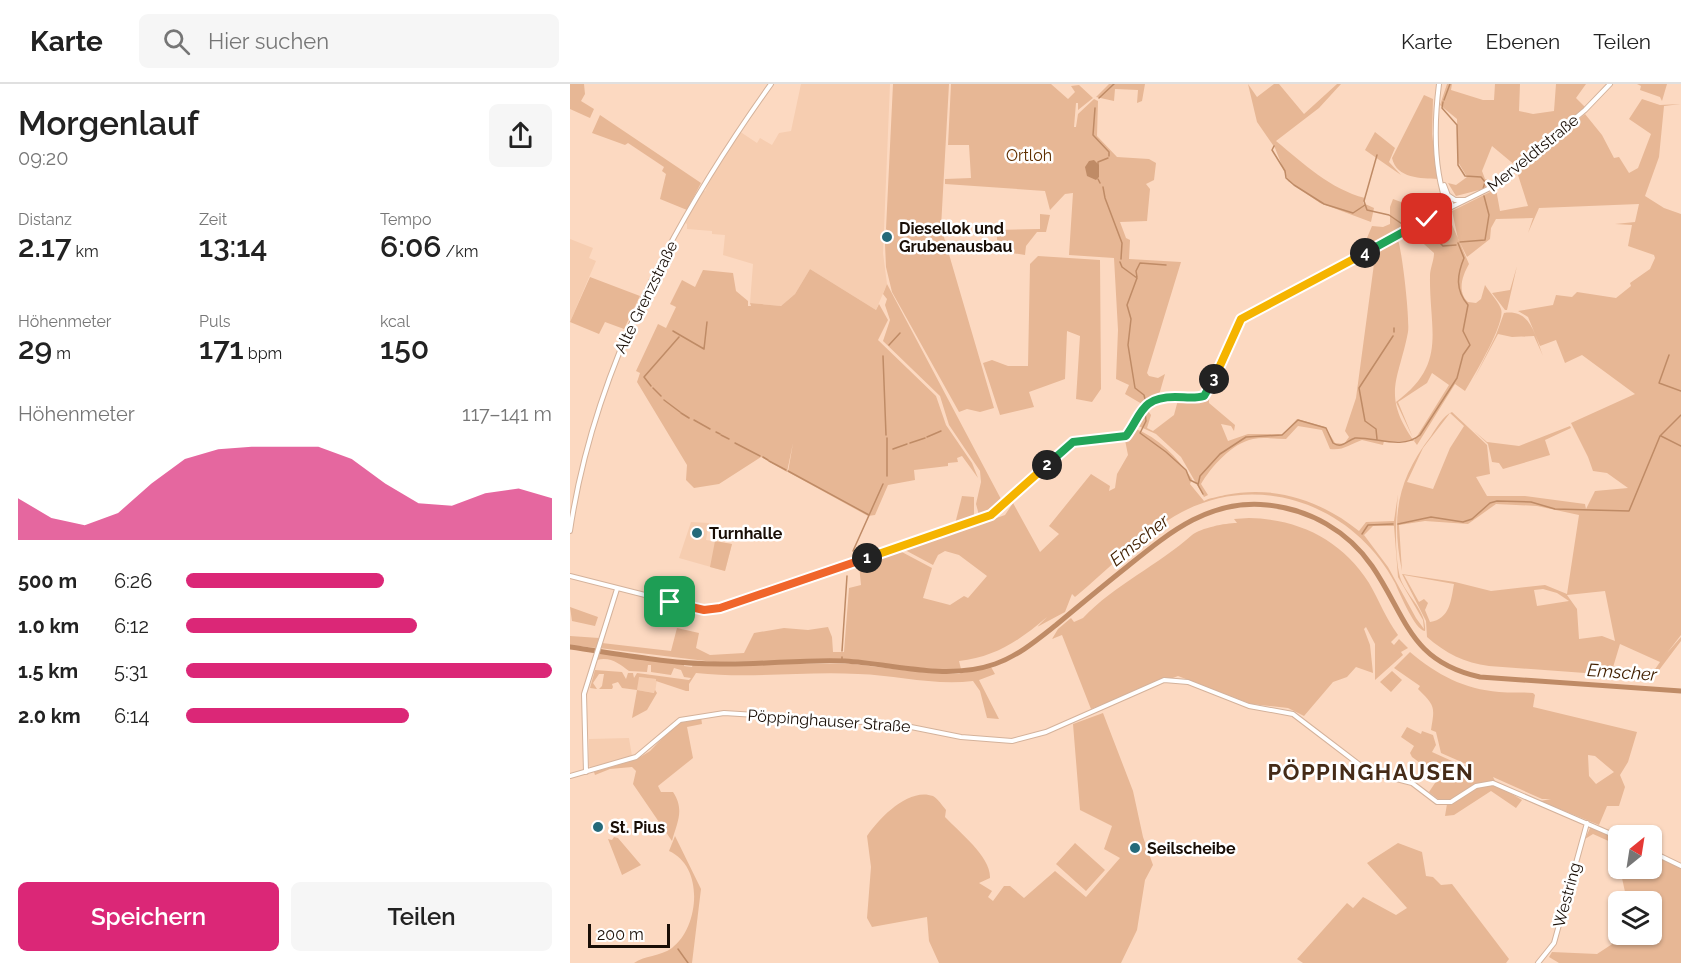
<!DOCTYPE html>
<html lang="de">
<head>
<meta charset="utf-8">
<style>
	body { margin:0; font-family:Raleway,sans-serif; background:#f6f6f6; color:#222; height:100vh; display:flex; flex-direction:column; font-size:22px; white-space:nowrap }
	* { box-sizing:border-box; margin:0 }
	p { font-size:20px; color:#767676 }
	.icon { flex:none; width:33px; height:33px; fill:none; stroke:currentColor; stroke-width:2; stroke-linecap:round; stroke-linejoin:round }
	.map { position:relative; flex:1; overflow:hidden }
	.drawer { display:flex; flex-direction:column; background:#fff; width:570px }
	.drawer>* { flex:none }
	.needle { width:39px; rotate:30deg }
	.tools { position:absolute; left:1038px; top:741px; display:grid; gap:12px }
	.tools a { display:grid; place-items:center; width:54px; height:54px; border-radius:9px; background:#fff; box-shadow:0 2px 4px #0004; font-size:30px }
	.scale { position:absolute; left:18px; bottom:15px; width:82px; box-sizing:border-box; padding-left:6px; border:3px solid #190e06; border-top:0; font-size:16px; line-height:21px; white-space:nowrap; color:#190e06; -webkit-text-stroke:4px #fff; paint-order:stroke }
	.pin { position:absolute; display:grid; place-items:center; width:51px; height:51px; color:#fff; margin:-26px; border-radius:12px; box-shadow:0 3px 9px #0006 }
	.km { position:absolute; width:30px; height:30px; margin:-15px; border-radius:50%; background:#222; color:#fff; font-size:16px; line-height:30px; text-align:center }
	.round { display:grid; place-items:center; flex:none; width:63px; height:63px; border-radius:9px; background:#f6f6f6 }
	.headline { display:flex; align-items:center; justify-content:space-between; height:102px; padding:0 18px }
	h1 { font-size:33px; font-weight:600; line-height:45px }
	.stats { display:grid; grid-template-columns:repeat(3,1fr); gap:9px; height:102px; padding:6px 18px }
	.stats div { display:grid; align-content:center }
	.stats b { font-size:30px; font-weight:600 }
	.stats small { font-size:16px; font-weight:400 }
	.stats p { font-size:16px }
	.chart { height:168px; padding:12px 18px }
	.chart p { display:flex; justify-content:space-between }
	.chart svg { width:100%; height:108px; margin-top:6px; fill:#db2777; opacity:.7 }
	.cta { display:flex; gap:12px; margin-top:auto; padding:12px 18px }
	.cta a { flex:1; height:69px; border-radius:9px; background:#db2777; color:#fff; font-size:24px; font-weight:600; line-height:69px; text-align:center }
	.cta a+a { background:#f6f6f6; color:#222 }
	ul { padding:0 18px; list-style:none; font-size:20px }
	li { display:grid; grid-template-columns:96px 72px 1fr; align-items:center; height:45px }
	li i { height:15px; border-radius:8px; background:#db2777 }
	header { display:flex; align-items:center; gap:36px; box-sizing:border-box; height:84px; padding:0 30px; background:#fff; border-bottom:2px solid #e0e0e0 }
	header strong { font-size:28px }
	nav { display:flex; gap:33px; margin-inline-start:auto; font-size:21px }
	.search { width:420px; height:54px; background:#f6f6f6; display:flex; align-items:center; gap:15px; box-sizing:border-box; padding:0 21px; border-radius:9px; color:#767676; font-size:22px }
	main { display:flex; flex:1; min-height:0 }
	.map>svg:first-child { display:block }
	.built { fill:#f6cdb0 }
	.green { fill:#e7b795; fill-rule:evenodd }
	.water { fill:#bf8b66 }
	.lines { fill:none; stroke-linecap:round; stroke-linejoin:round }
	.stream { stroke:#bf8b66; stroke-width:1.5 }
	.river { stroke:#bf8b66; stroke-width:5 }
	.secondary-casing { stroke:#d4b29b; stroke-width:6 }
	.secondary { stroke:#fff; stroke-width:4 }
	.split-1-casing { stroke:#fff; stroke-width:12 }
	.split-2-casing { stroke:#fff; stroke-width:12 }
	.split-3-casing { stroke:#fff; stroke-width:12 }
	.split-4-casing { stroke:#fff; stroke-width:12 }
	.split-5-casing { stroke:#fff; stroke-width:12 }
	.split-1 { stroke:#f0652b; stroke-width:8 }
	.split-2 { stroke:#f5b400; stroke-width:8 }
	.split-3 { stroke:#22a559; stroke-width:8 }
	.split-4 { stroke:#f5b400; stroke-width:8 }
	.split-5 { stroke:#22a559; stroke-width:8 }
	.poi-dot { fill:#256a7a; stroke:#fff; stroke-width:2 }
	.labels { text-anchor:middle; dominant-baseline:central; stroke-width:5; stroke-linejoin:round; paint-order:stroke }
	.street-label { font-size:16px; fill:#190e06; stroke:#fff }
	.park-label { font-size:16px; fill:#5f2f00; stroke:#fff }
	.poi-label { font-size:16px; font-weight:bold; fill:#190e06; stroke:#fff; text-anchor:start }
	.water-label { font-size:18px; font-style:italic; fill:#432102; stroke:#fff }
	.district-label { font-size:22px; font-weight:bold; letter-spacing:1.5px; fill:#452b17; stroke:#fff }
</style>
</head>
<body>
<header>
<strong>Karte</strong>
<div class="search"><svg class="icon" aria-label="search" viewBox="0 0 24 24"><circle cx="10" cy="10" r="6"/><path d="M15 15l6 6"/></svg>Hier suchen</div>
<nav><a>Karte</a><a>Ebenen</a><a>Teilen</a></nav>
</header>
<main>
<section class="drawer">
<div class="headline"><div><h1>Morgenlauf</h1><p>09:20</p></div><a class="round"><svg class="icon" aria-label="share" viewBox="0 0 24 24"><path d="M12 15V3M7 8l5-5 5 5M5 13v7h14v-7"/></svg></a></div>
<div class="stats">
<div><p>Distanz</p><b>2.17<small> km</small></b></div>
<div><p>Zeit</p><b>13:14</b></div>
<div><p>Tempo</p><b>6:06<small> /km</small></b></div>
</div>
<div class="stats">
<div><p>Höhenmeter</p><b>29<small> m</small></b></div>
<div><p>Puls</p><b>171<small> bpm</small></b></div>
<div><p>kcal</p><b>150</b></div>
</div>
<div class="chart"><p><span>Höhenmeter</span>117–141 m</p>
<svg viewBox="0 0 160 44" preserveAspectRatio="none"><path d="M0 44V27L10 35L20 38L30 33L40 21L50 11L60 7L70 6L80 6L90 6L100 11L110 21L120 29L130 30L140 25L150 23L160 27V44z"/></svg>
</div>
<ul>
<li><b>500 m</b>6:26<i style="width:54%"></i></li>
<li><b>1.0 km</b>6:12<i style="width:63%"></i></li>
<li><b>1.5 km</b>5:31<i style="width:100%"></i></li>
<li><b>2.0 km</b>6:14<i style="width:61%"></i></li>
</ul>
<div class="cta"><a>Speichern</a><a>Teilen</a></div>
</section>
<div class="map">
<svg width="1111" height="879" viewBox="0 0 1111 879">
	<rect width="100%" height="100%" fill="#fcd9c1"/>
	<path class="built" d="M231,0H320L313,169L317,200L306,226L240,185L225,210L211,222L180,219L183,180L153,171L155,151L142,150V147L117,145V140L111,137L129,105L135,107L153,70L169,47L187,59L190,54L202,61L209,49L221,47Z
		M0,155L23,164L19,174L26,177L0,238Z
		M121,438L139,439L136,456L162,460L155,487L109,474Z
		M68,593L87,595L85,609L67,606Z
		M59,654L62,672L22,684L19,682V655Z"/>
	<path class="green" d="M0,0H14L15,10L11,17L24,25L20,34L0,25Z
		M323,0H379L371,143L424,324L410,328L397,325L389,328L322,208L316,183L315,160L318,158L319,148L316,145Z
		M381,0H481L498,15L505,8L501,2L509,1L523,14L508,26V19H506L504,43H506L508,30L524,15L528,17L527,52L547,73L579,75L586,79L584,96L576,100L580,105L577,137L550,138L556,154L560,156L559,175L611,178L577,289L579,292L588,294L595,290L589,311L572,320L555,310L559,301L546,295L548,246L544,174L499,171L503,109L495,110L480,126L475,107L375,100V95L401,94L399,61H378Z
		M539,0H575L572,17L567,19L568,6L545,5L544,17L526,13Z
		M678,0L687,13L704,0H709L734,30L767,0H771L749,24L706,57C734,80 760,105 795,114L793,119L804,124L801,138L750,119L718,97L705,64L687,38Z
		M877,0H882L881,6L913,16H924L925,0H950L949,27L963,30L984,27L986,0H1016L1006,14L1015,23L946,82L922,62L912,87L915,95L926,99L911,108L909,106L886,112L878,99L886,101L897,93L888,78L887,35L870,21Z
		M1067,0H1097L1092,17L1090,13L1070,6L1071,2Z
		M854,11L863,15L862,50L868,95C851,94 827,95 822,74Z
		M1072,15L1090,21L1111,20L1094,22L1089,73L1075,112L1094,124L1111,130V551L1097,569L1111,553V557L1083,594L919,582C895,579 875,569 857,553L856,537L832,490L885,498L921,507L975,501L997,510L1009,431L967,422L926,420L898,440L855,437L829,441L832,487C821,433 827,396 861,352C866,344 873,332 882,328L917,361L920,390L906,393L917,412H955L1015,420L1016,425L1025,407L1058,404L1037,389L1023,387L1018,373L1001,339L1065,310L1012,271L995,279L986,256L970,262L958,233L948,227L983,221L986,211L1002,213L1007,208L1046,214L1061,202L1060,199L1080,185L1085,174L1084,171L1058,162L1062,141L1045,140L1065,138L1069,120L969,124L958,149L963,134L926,135L921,144L920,155L897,173L888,155L882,127L926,105L930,127L958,122L947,88L1015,30L1032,51L1044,74L1049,73L1059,89L1068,84L1081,50L1059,35ZM880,329L894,342L880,364L863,405L837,398L853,364ZM834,491L884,500C881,516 880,535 860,538L855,526L858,519L854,515L849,518ZM973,505L987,509L999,517L967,522L964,506ZM1035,507L1045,557L1032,552L1009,555L1007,525L997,511ZM1050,560L1090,578L1081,591L1041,590Z
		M30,31L131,99L117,126L90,115L96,90L92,87L94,83L58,59L55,61L22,49Z
		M805,48L825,64L819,78L831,91L795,66Z
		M868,109L873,121L845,136L843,134L860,112Z
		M823,115L831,118V125L837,130L839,141L801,163L794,161L802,142L813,143L820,140V123Z
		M877,129L899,180C892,192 887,208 898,218L906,219L911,215L915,201C920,209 928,217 931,225C936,239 903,293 895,307L885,300L847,361L844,357H814L813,361L792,356C780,360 773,367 760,365L752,346L728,342L716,355C705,355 693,353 683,355C662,359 641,383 631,400L638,411L634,413L611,373L586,350L566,341L576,324L581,331L577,344L583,347L604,331L608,316L626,317L639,313V319L665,341L664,347L661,342L651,340L658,357L678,350H713L727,335L755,343L765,359L774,360L779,353L775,347L786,314L806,165L827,153C832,163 840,236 838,248C829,296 811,310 844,357L879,301L862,289L857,299L828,318L843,354L826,318C878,280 859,246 860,192C860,184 864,177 864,169L845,152L832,151Z
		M470,130L480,131L476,148H467L456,162L455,171L429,167L426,164L428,163L426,146L470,145Z
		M468,172L530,176L531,305L522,318L506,315L510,252L497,247L495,295L459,308L464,323L430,331L413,279L422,276L438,282H458L460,180Z
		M947,182L937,226H935L922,209L940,206Z
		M240,185L306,226L309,220L318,236L308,256L366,312L376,341L402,379L408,394L392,372L387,374L388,378L378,379V382L344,386L345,396L318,401L305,431L298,432L218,388L223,359L217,388L191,373L149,400L124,404L116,396L117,381L67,298L70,289L66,287L88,240L96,244L106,223L100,220L112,196L125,203L133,186L163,189L166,207L178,217V222H181L180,219L211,222L225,210Z
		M20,193L70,212L54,245L35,238L29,250L0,238Z
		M317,200L432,417L423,426L409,431L406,420L411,398L410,387L379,341L370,312L313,257L320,236L315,221L317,215L313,210Z
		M934,229C961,225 965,251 973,272L964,252L942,253L928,250L904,295L926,251Z
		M1000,342L1001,344L975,356L980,371L933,385L929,379L922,378L918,360L904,347L917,358L949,362Z
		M564,344C589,354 607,373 622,395L620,400L634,417C639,414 648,413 655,411C705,401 750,416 789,447L796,438L824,437L828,410C826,433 824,470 830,493C835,511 857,526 855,547C845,546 830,510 825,499C785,423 691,386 612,428C573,449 539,485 505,513L502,510L495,528L467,543L477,533C450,556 426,573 389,577L392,589L421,583L425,590L409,596L429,635L417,634L410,607L403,597C364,602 327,591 288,590C234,587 180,595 126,589L119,600V607H116L86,597V595L69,593L67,606L84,609L85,606L87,609L77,626L62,634L67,606L52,604L48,598L42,600L43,603L42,605H29L32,602L34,590H29L23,599L27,605L20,604L25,586L52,588L56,595L58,589H63L64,594L67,589L119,596L124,591L121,594L114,593L111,586L104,584L101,591L81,588V581H78L77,588L59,587C50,580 40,572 27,576L28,568L114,579V582L122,583L123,580H282L358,589L391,590L385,587L270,576L144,578L29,564L32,559L101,567L107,544L129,549L126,564L140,571L174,569L184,549L214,544L238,546L258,543L262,553L263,568H274L279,504L291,501L289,481L330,467L362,484L353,514L380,521L394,512L398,514L417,492L389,471L375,467L368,471L363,481L335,466L435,431L443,419L470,468L489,450L479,442L521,390L540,402L539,407L545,404L547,390L558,371L555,356ZM803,442H824L828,493L853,536L854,545L846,534L818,483L794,451Z
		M392,412L404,413V432L385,440Z
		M679,434C729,435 772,456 799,499C809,516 816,535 828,551L821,558L824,561L829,555L838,564L831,568L833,571L805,596V560L796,543L794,545L800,561L803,589L786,583L777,593L763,598L734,632L718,624L681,620L608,592L521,625L492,551L482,555L488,545L501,534L504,538L513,534C544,501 590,480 622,451C631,444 655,439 667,439L664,435Z
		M145,457L162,460L155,487L140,483Z
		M0,523L28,533L25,542L2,537Z
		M0,552L29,554L26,564L0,561Z
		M840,568C867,591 894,605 929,608C940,609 952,608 963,609L965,611L963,623L1067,648L1058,678L1050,691L1055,703L1049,722H1037L1029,741L970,717L981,715H972L923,693L927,701L952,716L946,724L921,707L884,731L875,732L877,720H881V716L868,715L859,708L869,693L842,673L840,669L844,662L831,653L837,643L851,650L852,647L863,651L866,661L862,668L893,682L896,680L871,669L866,648L861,646C865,622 865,622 848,605L850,602L824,584ZM1018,671L1025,672L1044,688L1026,700L1019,692Z
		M822,587L832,596L821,608L810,598Z
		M533,629L563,707L573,753L583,781L575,796L567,846L551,879H369L359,857L357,833L302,843L297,834L301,783L297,752C309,734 339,703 363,712C368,715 372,721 376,726L375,733C390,749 421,773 420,794L409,799L422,807L418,813L423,817L434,802H440L454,814L485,787L516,813L550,774L534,765L542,742L510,726L503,640Z
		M131,633L132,640L117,643L123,674L88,702L91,708H103C115,726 107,738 102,757L63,700L66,687L62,683L40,685L25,691L24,688L67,675L80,667L107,639Z
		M1021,742L1048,754V779L1043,759L1023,750L1015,755Z
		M105,752L131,805L122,879H64C73,872 91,872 102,864C129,844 135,783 99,767Z
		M44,753L48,754L71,781L52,791L38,755L42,756Z
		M505,759L535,786L516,807L486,780Z
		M828,759L852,768L856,792L863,793L871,801L882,800L939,875L936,879H733L727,875L777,819L783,824L793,813L826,831L837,824L797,779Z
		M1082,770L1111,784V879H989L979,873L982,868L1027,870L1056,851L1082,850V818L1057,817L1050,785L1082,784Z"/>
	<path class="water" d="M524,76L529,81V93L526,96L517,92L515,83L519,77Z"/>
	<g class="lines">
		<path class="stream" d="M529,14L544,0
			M874,16L880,0
			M873,18L872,24L887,41L888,81L895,92L911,93L915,98L913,105
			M525,24L523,51L539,68V72
			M704,62L702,66L715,87L716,94L724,101L754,120L783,129L795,121
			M807,71L794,117L797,126L819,131L835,142
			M528,85V78L538,74
			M528,95L530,99
			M533,103L535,114L552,159L551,175
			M842,147L860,149L873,162L886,161
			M890,158L915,156L919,131L914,112
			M550,178L552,183L567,194L557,221L561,235L558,261L565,304L574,311L575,315
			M567,193L566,187L570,179L596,181
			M103,247L134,265L137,238
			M824,248V244
			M319,261L330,249
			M1099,271L1089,299L1111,307
			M313,272L316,351
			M81,302L74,293L109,253
			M83,304L91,312
			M94,316L110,328
			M575,328L576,337L570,349L596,368L616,386L620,396L628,400
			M111,329L119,334
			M124,336L140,345
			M146,348L150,350
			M151,351L159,355
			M1091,352L1111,362
			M357,353L371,347
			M317,354V392
			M807,355L806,345L795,337L789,304L823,252
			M165,359L190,372
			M340,359L355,354
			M323,365L337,360
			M193,373L198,376
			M199,377L216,386
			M218,387L299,431
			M633,410L628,401L630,392L650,370L676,353L712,351L728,336L756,344L763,359C772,365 776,357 785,354C806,353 832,366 850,351L887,294L893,271L900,261L893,247L898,221C885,206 887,191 894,174L888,159
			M828,440L861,433L893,438L902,435L920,419L927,417L961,418L985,425L1059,427L1090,352L1111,331
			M792,450L798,441L823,440
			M283,467L313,400
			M272,567L277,492
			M272,577V573
			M108,865L118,879"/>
		<path class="river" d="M0,563C49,570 100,580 150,580C192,581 234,575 275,577C325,580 376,597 425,580C448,572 467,556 486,541C510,521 534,501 558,482C600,448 640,415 697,421C739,425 778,447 802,482C837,533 839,577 910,593L1111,607"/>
		<g class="secondary-casing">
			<path id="secondary" d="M869,0C864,40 863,86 878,124
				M874,101L882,122
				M879,112L885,116H895
				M0,447C24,284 106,133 201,0
				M0,492L134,526L150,524L421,431L499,360L554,353L570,327L580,318L603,313L634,312L668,240L674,233L849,139L926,101L1015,26L1040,0
				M16,688L14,610L47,505
				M0,692L66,673L110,636L154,629L326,640L391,653L442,657L476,648L594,596L618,598L679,622L723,630L799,688L842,699L867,718H881L906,702L923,699L1048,753
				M1082,768L1111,782
				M968,879L984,859L1017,739"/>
		</g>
		<use href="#secondary" class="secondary"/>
	</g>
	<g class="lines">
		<g class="split-1-casing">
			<path id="split-1" d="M100,518L134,526L150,524L297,474"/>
		</g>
		<g class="split-2-casing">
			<path id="split-2" d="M297,474L421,431L477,381"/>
		</g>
		<g class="split-3-casing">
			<path id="split-3" d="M477,381L503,358L556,352C572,330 571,313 605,313C615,313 625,315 634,312L644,295"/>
		</g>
		<g class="split-4-casing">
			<path id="split-4" d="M644,295L671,235L795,169"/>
		</g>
		<g class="split-5-casing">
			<path id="split-5" d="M795,169L857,135"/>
		</g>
		<use href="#split-1" class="split-1"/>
		<use href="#split-2" class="split-2"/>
		<use href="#split-3" class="split-3"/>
		<use href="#split-4" class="split-4"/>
		<use href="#split-5" class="split-5"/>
	</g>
	<g class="poi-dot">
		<circle cx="317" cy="153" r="6"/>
		<circle cx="127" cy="449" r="6"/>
		<circle cx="28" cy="743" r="6"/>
		<circle cx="565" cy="764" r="6"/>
	</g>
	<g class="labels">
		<g class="street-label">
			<text transform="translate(963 69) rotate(-39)">Merveldtstraße</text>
			<text transform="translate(76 213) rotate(-64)">Alte Grenzstraße</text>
			<text transform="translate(259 637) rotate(4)">Pöppinghauser Straße</text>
			<text transform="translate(997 811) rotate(-75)">Westring</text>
		</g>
		<g class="park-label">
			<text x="459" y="71">Ortloh</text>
		</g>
		<g class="poi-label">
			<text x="329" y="144">Diesellok und<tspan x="329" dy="18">Grubenausbau</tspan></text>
			<text x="139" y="449">Turnhalle</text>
			<text x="40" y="743">St. Pius</text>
			<text x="577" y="764">Seilscheibe</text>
		</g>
		<g class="water-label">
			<text transform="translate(569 456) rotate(-39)">Emscher</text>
			<text transform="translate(1052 588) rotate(4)">Emscher</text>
		</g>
		<g class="district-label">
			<text x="801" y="688">PÖPPINGHAUSEN</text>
		</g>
	</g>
</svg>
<div class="tools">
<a><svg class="needle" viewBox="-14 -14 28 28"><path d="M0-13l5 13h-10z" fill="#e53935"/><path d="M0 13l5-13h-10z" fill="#767676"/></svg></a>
<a><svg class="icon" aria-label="layers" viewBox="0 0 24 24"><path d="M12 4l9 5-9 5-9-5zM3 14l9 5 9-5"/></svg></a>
</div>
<div class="scale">200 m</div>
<div class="pin" style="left:100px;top:518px;background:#1e9e55"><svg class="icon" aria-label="arrive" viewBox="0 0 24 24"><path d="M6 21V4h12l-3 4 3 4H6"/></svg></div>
<div class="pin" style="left:857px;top:135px;background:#d93025"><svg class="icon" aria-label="check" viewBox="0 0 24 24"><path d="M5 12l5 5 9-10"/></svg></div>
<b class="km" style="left:297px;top:474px">1</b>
<b class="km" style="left:477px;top:381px">2</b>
<b class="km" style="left:644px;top:295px">3</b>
<b class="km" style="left:795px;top:169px">4</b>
</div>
</main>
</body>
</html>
